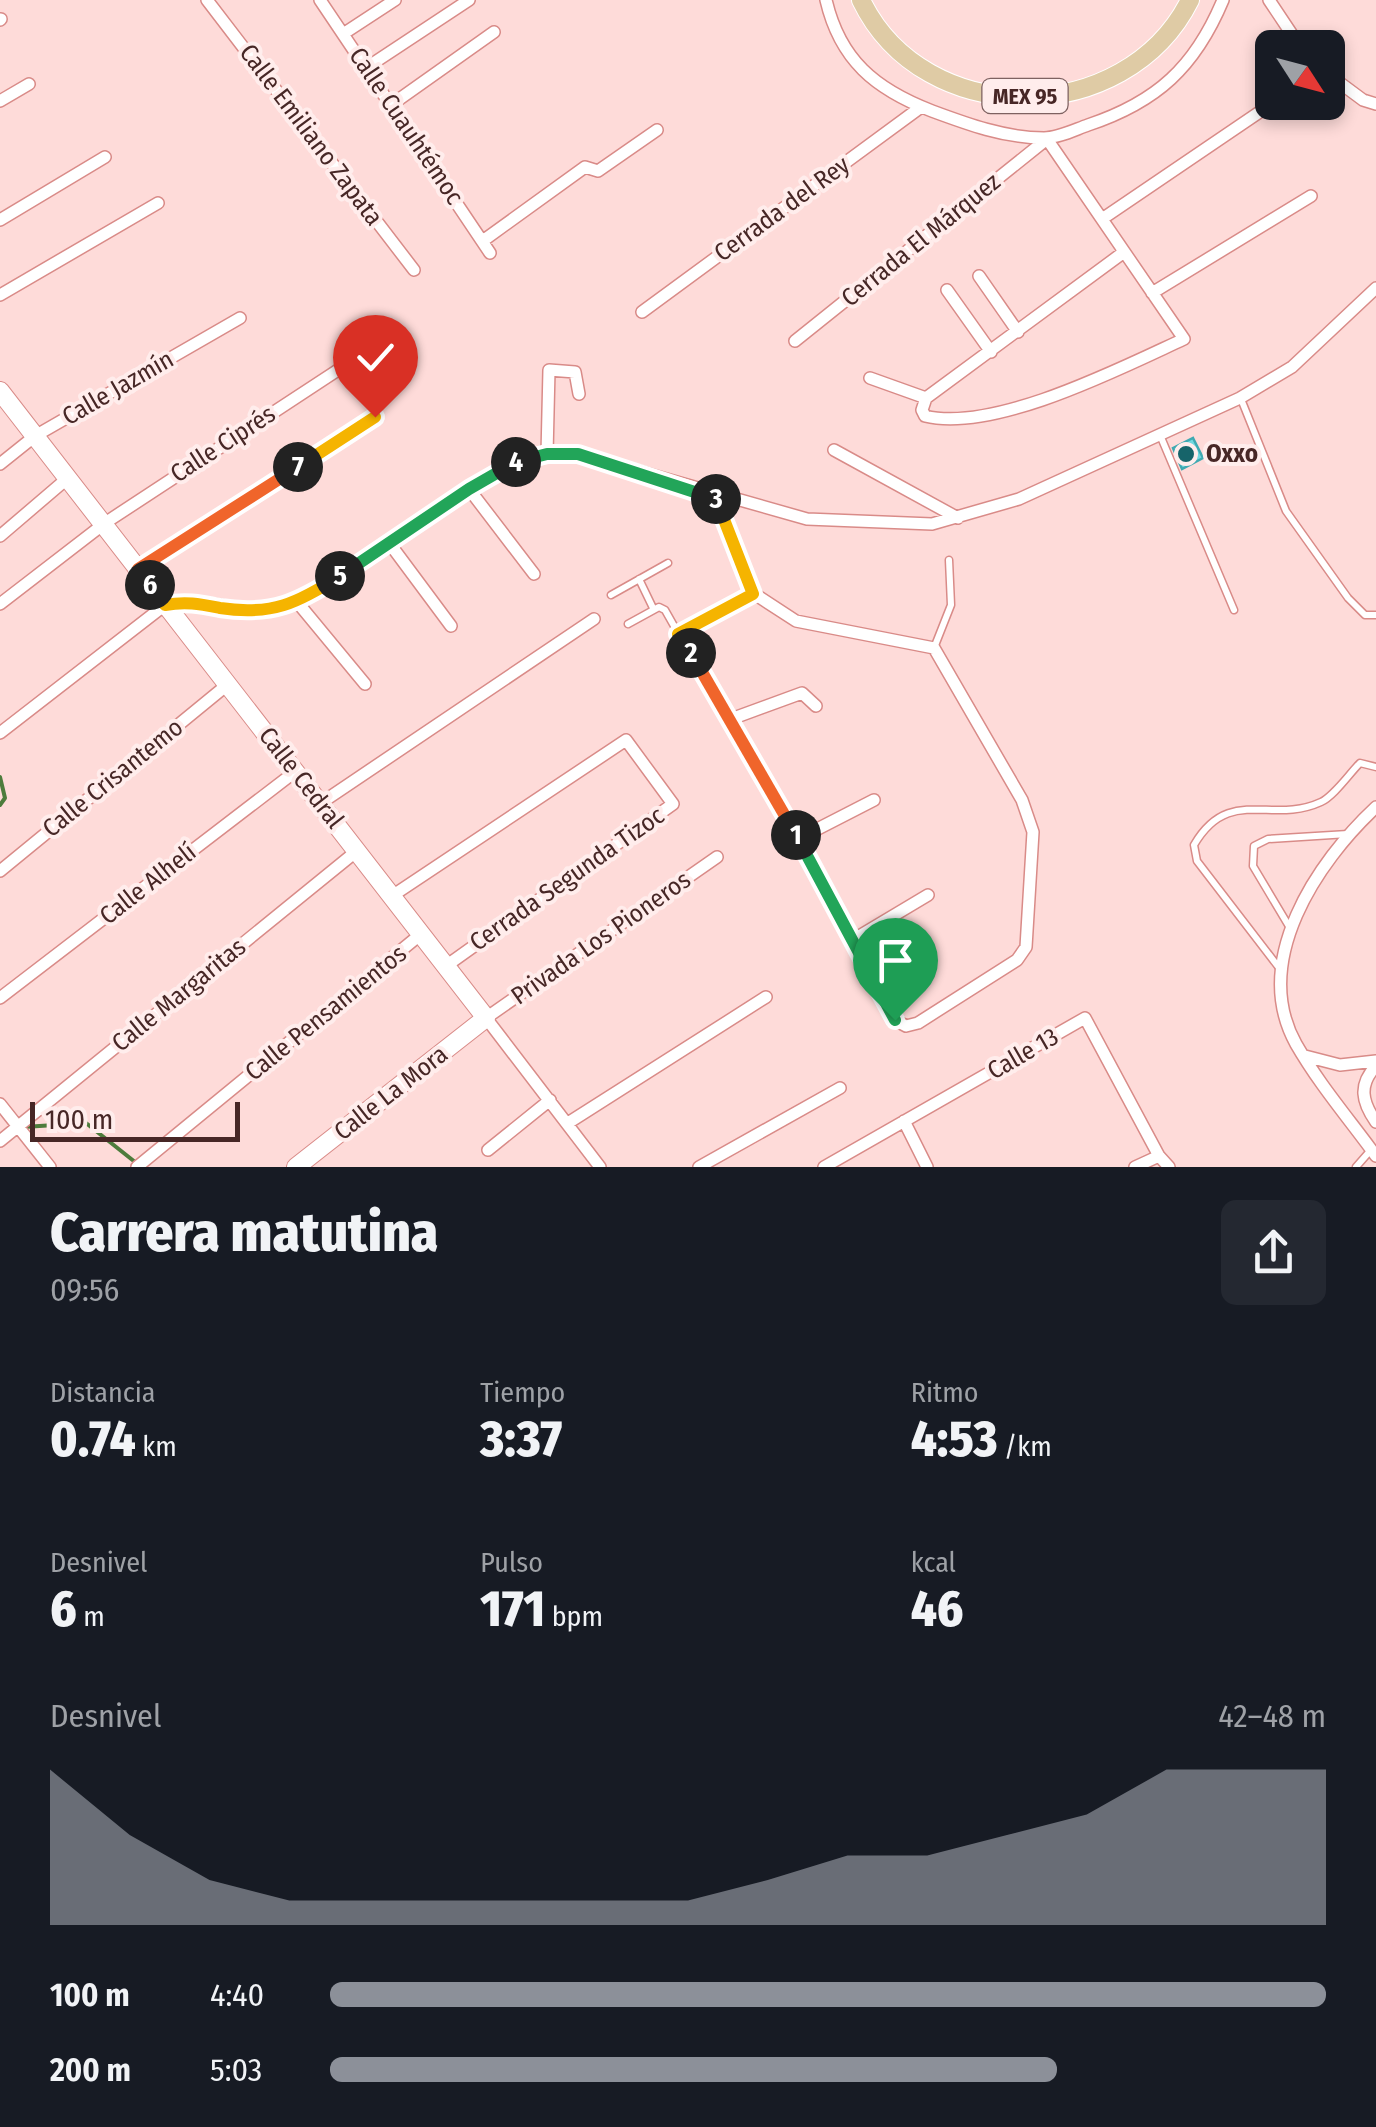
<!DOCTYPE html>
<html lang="es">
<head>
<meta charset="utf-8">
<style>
	body { margin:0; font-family:"Fira Sans Condensed",sans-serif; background:#242831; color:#f1f3f6; height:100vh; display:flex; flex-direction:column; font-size:38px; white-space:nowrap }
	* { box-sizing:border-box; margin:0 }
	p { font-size:32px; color:#9ea1a6 }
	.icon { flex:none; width:55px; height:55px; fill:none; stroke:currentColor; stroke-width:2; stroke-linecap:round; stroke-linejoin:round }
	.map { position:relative; height:1167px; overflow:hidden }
	.sheet { display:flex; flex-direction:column; background:#171b24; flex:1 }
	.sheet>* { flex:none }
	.needle { width:65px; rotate:126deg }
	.fabs { position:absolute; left:1255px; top:30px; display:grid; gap:20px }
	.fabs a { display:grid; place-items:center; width:90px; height:90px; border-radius:15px; background:#171b24; box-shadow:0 5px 15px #0003; font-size:50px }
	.scale { position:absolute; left:30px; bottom:25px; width:210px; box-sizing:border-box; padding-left:10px; border:5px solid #472726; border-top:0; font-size:28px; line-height:35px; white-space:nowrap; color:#472726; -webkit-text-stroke:8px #ffedec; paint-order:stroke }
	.pin { position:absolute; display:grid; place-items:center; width:85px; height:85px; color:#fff; margin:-102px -42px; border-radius:50% 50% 50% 0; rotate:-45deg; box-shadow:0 0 10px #0007 }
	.pin .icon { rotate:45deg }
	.km { position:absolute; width:50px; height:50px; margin:-25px; border-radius:50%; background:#222; color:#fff; font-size:28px; line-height:50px; text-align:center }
	.round { display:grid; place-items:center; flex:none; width:105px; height:105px; border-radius:15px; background:#242831 }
	.head { display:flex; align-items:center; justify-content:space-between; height:170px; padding:0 50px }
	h1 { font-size:55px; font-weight:800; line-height:75px }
	.stats { display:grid; grid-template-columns:repeat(3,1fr); gap:15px; height:170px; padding:10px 50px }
	.stats div { display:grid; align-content:center }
	.stats b { font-size:50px; font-weight:800 }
	.stats small { font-size:28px; font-weight:400 }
	.stats p { font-size:28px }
	.chart { height:280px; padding:20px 50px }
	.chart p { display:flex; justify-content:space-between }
	.chart svg { width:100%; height:180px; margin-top:10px; fill:#8c9099; opacity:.7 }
	ul { padding:0 50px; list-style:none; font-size:32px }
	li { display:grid; grid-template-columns:160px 120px 1fr; align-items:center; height:75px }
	li i { height:25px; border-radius:12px; background:#8c9099 }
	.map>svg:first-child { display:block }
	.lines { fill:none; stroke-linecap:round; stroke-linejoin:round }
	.stream { stroke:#4d7c3c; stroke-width:4 }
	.building { fill:#71d8e0; stroke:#3faab2; stroke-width:2.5 }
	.lane-casing { stroke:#d98b88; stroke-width:9 }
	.street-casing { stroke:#d98b88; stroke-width:14 }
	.secondary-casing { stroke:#d98b88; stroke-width:20 }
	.primary-casing { stroke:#fff; stroke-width:20 }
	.lane { stroke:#fff; stroke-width:6 }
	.street { stroke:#fff; stroke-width:11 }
	.secondary { stroke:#fff; stroke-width:18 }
	.primary { stroke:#dfcba5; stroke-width:18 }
	.split-1-casing { stroke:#fff; stroke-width:20 }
	.split-2-casing { stroke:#fff; stroke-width:20 }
	.split-3-casing { stroke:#fff; stroke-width:20 }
	.split-4-casing { stroke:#fff; stroke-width:20 }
	.split-5-casing { stroke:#fff; stroke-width:20 }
	.split-6-casing { stroke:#fff; stroke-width:20 }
	.split-7-casing { stroke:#fff; stroke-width:20 }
	.split-8-casing { stroke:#fff; stroke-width:20 }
	.split-1 { stroke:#22a559; stroke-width:12 }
	.split-2 { stroke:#f0652b; stroke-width:12 }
	.split-3 { stroke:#f5b400; stroke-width:12 }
	.split-4 { stroke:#22a559; stroke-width:12 }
	.split-5 { stroke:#22a559; stroke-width:12 }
	.split-6 { stroke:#f5b400; stroke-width:12 }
	.split-7 { stroke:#f0652b; stroke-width:12 }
	.split-8 { stroke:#f5b400; stroke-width:12 }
	.poi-dot { fill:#16646a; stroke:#ffedec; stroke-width:4 }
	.labels { text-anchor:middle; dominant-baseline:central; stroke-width:8; stroke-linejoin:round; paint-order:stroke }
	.shield { fill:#ffedec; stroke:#7e6261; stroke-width:2.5 }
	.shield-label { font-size:22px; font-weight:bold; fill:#472726 }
	.street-label { font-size:25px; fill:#472726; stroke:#ffedec }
	.poi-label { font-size:25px; font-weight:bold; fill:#472726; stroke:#ffedec; text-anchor:start }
</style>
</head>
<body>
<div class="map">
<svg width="1376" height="1167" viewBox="0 0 1376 1167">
	<rect width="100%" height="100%" fill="#fedbd9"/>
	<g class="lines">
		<path class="stream" d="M0,777L5,798L0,805
			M24,1127L86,1123L135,1162"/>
	</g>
	<path class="building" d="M1193,438L1203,458L1182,469L1173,448Z"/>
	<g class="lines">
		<g class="lane-casing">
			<path id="lane" d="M1241,399L1286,511L1348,598L1365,615H1376
				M1160,435L1234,610
				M639,579L653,608
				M611,595L668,563
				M628,624L659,607L665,610L678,633
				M934,648L951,605L949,560
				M1290,928L1253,866L1254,846L1268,839L1348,834
				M1280,969L1197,861L1194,845C1229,785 1271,825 1321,802C1334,796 1349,774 1360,763L1376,767
				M1356,1167L1370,1151"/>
		</g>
		<g class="street-casing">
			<path id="street" d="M207,0L414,270
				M320,0L490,253
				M826,0C840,60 875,89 932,111C967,124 1005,138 1044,138C1058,138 1074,130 1088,125C1157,102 1195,67 1223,0
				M1269,0L1301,48
				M0,20L1,19
				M343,34L395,0
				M366,68L469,0
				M1328,74L1363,100L1376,104
				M0,101L29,84
				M391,105L494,32
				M1102,219L1267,107
				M0,220L105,157
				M484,240L585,167L598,171L657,130
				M979,276L1018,332
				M947,290L991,352
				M1152,293L1311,196
				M0,295L158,203
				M642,312L921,107
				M795,341L1047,139L1184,339C1121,368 994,433 925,416L922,410L926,398L1124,252
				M870,378L926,398
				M834,450L958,518
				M547,454L549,370L575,372L579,394
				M0,464L35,436L240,318
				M469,489L534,574
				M715,495L753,593
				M0,536L69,477
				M390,544L451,626
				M138,569L375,417
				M753,593L796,621L934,648L1022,800L1033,832L1026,947L1017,960L918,1023L906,1026L895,1020L731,719L679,635Z
				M298,603L365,684
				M0,604L105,523L341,368
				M731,719L802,693L816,706
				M0,733L165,605L191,601L259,611L298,603L469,489L519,461L547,454H578L807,519L932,524L1019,499L1240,398L1292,367L1376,288
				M321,803L594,619
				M1376,807C1317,862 1250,961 1296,1044C1319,1084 1349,1119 1376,1156
				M798,839L874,800
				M0,871L227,685
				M392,896L626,740L673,804L446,966
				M851,941L928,895
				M0,998L296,771
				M1305,1056L1340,1065L1376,1061
				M1376,1066C1358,1085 1362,1102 1376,1122
				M0,1104L50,1167
				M904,1121L927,1167
				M568,1123L766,997
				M0,1141L358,850
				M488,1150L550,1100
				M137,1167L421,934
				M600,1167L486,1018L717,857
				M699,1167L840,1088
				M824,1167L1085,1018L1159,1156
				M1135,1167L1159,1156L1169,1167"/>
		</g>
		<g class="secondary-casing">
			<path id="secondary" d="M0,391L486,1018L296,1167"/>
		</g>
		<g class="primary-casing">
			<path id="primary" d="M861,0C924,131 1126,128 1190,0"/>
		</g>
		<use href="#lane" class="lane"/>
		<use href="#street" class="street"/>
		<use href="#secondary" class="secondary"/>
		<use href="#primary" class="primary"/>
	</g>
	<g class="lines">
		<g class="split-1-casing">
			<path id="split-1" d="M796,835L895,1020"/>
		</g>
		<g class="split-2-casing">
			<path id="split-2" d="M691,653L796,835"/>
		</g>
		<g class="split-3-casing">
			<path id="split-3" d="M691,653L678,634L753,594L716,499"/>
		</g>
		<g class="split-4-casing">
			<path id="split-4" d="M516,462L547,454H578L716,499"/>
		</g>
		<g class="split-5-casing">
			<path id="split-5" d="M340,576L469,489L516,462"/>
		</g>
		<g class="split-6-casing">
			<path id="split-6" d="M150,585L165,605C186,601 200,604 220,608C272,616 298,603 340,576"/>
		</g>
		<g class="split-7-casing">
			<path id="split-7" d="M150,585L138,569L298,467"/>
		</g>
		<g class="split-8-casing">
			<path id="split-8" d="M298,467L375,417"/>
		</g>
		<use href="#split-1" class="split-1"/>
		<use href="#split-2" class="split-2"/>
		<use href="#split-3" class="split-3"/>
		<use href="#split-4" class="split-4"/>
		<use href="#split-5" class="split-5"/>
		<use href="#split-6" class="split-6"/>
		<use href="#split-7" class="split-7"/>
		<use href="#split-8" class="split-8"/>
	</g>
	<circle class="poi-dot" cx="1186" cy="454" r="10"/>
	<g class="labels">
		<rect class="shield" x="982.5" y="79" width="85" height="34" rx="8"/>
		<g class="shield-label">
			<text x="1025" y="96">MEX 95</text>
		</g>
		<g class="street-label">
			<text transform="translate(406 126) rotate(56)">Calle Cuauhtémoc</text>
			<text transform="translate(311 135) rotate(53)">Calle Emiliano Zapata</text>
			<text transform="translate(782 209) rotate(-36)">Cerrada del Rey</text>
			<text transform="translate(921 240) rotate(-39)">Cerrada El Márquez</text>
			<text transform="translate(118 388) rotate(-30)">Calle Jazmín</text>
			<text transform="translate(223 444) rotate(-33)">Calle Ciprés</text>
			<text transform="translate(113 778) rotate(-39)">Calle Crisantemo</text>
			<text transform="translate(301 778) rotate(52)">Calle Cedral</text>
			<text transform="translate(567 879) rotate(-35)">Cerrada Segunda Tizoc</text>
			<text transform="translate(148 884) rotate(-38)">Calle Alhelí</text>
			<text transform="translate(601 938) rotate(-35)">Privada Los Pioneros</text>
			<text transform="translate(179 995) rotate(-39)">Calle Margaritas</text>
			<text transform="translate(326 1013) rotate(-39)">Calle Pensamientos</text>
			<text transform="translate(1023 1054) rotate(-30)">Calle 13</text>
			<text transform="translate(391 1093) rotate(-38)">Calle La Mora</text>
		</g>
		<g class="poi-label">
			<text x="1206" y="454">Oxxo</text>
		</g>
	</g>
</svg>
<div class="fabs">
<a><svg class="needle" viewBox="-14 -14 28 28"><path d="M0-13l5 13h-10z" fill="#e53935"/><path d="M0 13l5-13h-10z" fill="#9ea1a6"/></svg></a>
</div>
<div class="scale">100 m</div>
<div class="pin" style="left:895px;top:1020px;background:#1e9e55"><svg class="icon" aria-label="arrive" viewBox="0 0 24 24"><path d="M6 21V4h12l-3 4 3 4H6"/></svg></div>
<div class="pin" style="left:375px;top:417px;background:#d93025"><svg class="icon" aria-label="check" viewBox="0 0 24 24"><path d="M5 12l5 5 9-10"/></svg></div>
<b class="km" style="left:796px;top:835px">1</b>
<b class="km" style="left:691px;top:653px">2</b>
<b class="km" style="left:716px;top:499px">3</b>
<b class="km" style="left:516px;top:462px">4</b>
<b class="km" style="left:340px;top:576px">5</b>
<b class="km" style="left:150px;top:585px">6</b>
<b class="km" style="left:298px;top:467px">7</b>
</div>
<section class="sheet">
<div class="head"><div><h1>Carrera matutina</h1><p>09:56</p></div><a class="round"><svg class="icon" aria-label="share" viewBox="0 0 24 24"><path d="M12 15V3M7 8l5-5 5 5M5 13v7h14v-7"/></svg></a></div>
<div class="stats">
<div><p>Distancia</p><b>0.74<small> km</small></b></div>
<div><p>Tiempo</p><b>3:37</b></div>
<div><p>Ritmo</p><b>4:53<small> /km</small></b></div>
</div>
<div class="stats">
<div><p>Desnivel</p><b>6<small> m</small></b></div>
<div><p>Pulso</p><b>171<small> bpm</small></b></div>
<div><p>kcal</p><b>46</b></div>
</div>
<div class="chart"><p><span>Desnivel</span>42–48 m</p>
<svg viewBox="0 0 160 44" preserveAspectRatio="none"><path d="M0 44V6L10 22L20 33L30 38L40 38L50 38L60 38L70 38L80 38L90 33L100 27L110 27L120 22L130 17L140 6L150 6L160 6V44z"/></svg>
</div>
<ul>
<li><b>100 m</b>4:40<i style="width:100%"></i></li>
<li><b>200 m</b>5:03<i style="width:73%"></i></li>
</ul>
</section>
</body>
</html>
